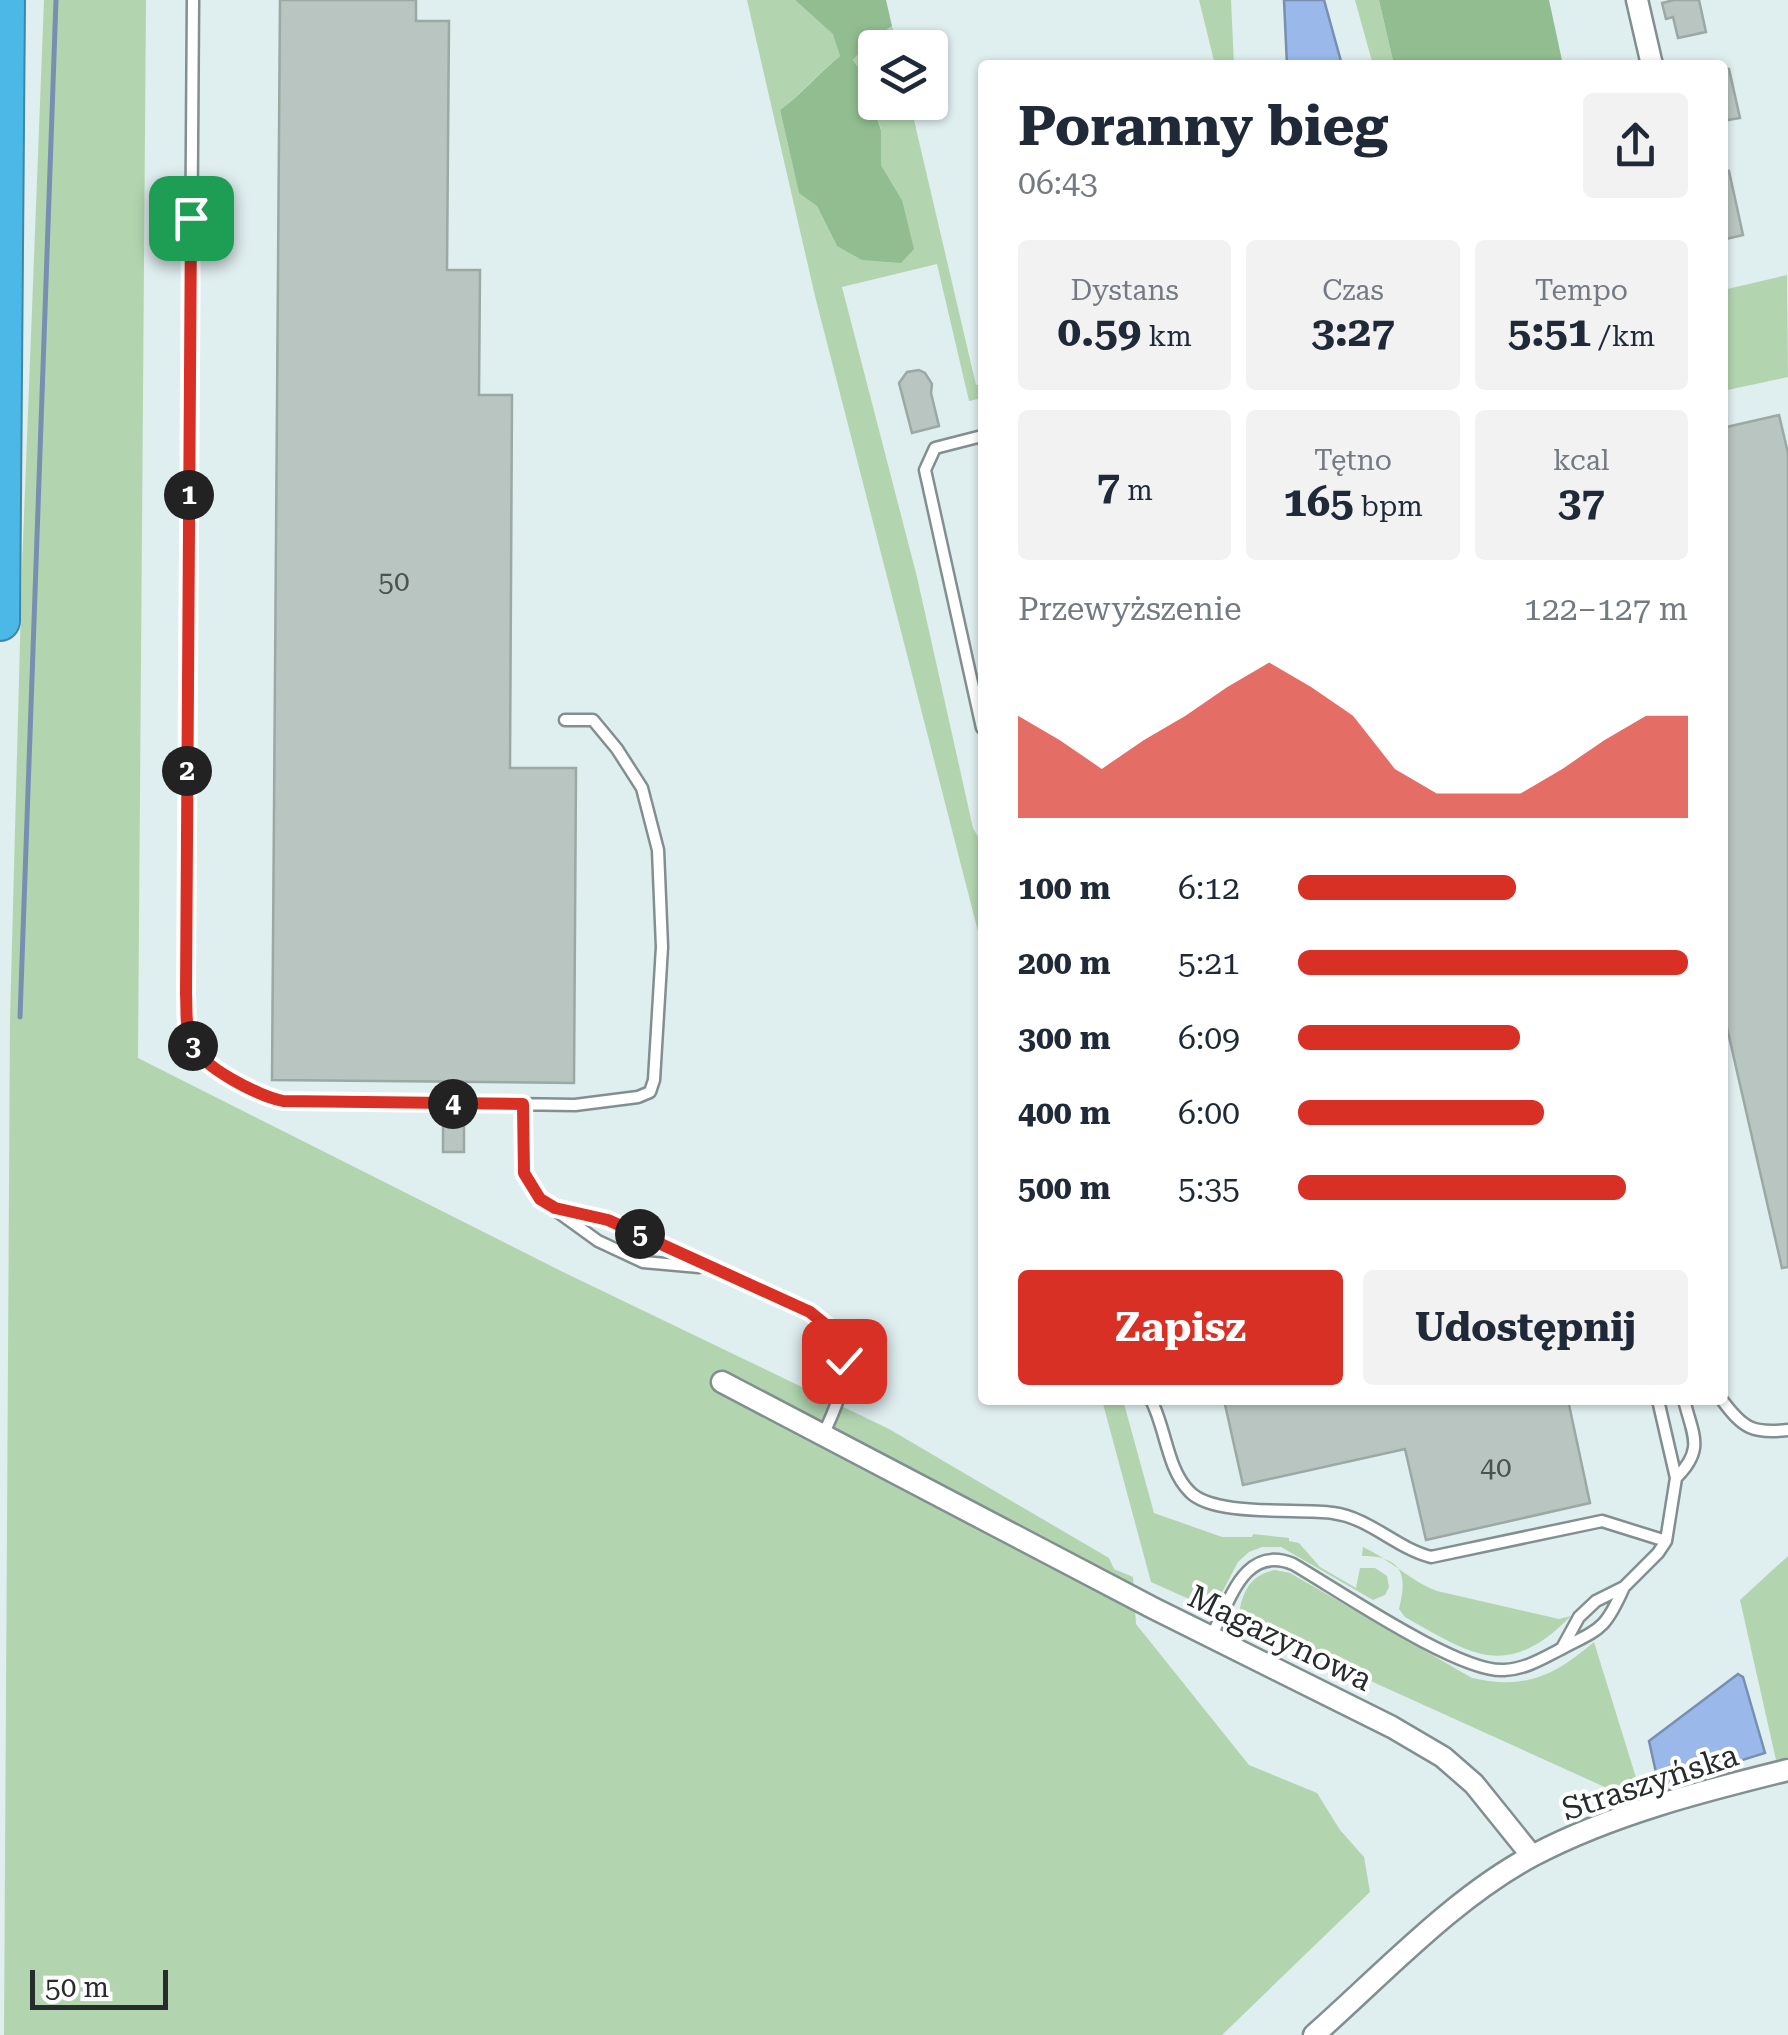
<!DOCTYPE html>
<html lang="pl">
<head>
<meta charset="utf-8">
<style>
	body { margin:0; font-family:"Roboto Serif",serif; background:#f2f2f3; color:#1f2937; height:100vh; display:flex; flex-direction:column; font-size:38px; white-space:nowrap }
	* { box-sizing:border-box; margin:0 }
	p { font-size:32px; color:#747a83 }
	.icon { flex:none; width:55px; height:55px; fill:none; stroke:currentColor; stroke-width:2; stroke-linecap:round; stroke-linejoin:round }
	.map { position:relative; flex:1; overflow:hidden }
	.drawer { position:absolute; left:978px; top:60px; width:750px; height:1345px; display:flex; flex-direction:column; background:#fff; border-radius:10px; box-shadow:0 2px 8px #0004 }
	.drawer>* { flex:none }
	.controls { position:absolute; left:858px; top:30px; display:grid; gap:20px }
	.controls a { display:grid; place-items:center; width:90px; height:90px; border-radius:10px; background:#fff; box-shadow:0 2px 8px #0004; font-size:50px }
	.scale { position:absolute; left:30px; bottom:25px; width:138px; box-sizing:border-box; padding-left:10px; border:5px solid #272c2d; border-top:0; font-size:28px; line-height:35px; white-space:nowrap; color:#272c2d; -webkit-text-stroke:8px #fff; paint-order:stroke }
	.pin { position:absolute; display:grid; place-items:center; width:85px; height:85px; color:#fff; margin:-42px; border-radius:20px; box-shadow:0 5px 15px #0006 }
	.km { position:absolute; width:50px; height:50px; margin:-25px; border-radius:50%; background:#222; color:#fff; font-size:28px; line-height:50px; text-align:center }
	.round { display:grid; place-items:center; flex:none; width:105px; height:105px; border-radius:10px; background:#f2f2f3 }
	.summary { display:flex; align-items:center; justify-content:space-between; height:170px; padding:0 40px }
	h1 { font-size:55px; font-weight:700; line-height:75px }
	.figures { display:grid; grid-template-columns:repeat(3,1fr); gap:15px; height:170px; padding:10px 40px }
	.figures div { display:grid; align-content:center; border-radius:10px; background:#f2f2f3; text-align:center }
	.figures b { font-size:42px; font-weight:700 }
	.figures small { font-size:28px; font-weight:400 }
	.figures p { font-size:28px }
	.chart { height:280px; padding:20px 40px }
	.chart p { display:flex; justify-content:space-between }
	.chart svg { width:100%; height:180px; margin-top:10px; fill:#d93025; opacity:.7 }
	.primary-button { display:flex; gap:20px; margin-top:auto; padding:20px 40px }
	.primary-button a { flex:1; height:115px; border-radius:10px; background:#d93025; color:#fff; font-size:40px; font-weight:700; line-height:115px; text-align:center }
	.primary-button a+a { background:#f2f2f3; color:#1f2937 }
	ul { padding:0 40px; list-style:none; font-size:32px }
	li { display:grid; grid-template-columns:160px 120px 1fr; align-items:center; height:75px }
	li i { height:25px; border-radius:12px; background:#d93025 }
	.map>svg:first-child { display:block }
	.green { fill:#b2d5b0 }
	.forest { fill:#91bd90 }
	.water { fill:#9ab9ea; stroke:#788fb1; stroke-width:2.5 }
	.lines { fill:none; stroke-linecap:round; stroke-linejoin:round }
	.stream { stroke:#788fb1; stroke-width:5 }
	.building { fill:#b8c5c0; stroke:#9ba8a3; stroke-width:2.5 }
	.lane-casing { stroke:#828f90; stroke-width:15 }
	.street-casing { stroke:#828f90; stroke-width:25 }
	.highway-casing { stroke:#3e87a7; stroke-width:42 }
	.lane { stroke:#fff; stroke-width:10 }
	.street { stroke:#fff; stroke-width:20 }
	.highway { stroke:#4bb8e8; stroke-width:38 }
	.route-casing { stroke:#fff; stroke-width:20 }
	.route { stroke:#d93025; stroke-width:12 }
	.labels { text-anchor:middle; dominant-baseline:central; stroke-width:8; stroke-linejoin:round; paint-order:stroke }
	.number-label { font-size:28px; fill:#4b5252 }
	.street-label { font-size:32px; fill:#272c2d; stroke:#fff }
</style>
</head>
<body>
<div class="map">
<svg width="1788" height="2035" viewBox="0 0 1788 2035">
	<rect width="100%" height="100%" fill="#dfeeef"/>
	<path class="green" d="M44,0H146L138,1058L563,1272L889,1429L1109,1558L1114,1569L1133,1577L1136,1624L1249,1765L1317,1793L1340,1830L1364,1857L1370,1892L1222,2035H4L10,1019L22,567Z
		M747,0H795L834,34L840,56C818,73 802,94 780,110L799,192L817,206L837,246L902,200L881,165V129L862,73L853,60L870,41L892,26L898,47L875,48V102L910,103L976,385L982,384V398L969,401L937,264L842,287L917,577L973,828L982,844V947L815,296Z
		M1199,0H1231L1234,65H1215Z
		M1355,0H1379L1394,65H1373Z
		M1787,275L1788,377L1723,391V290Z
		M1102,1400H1123L1154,1513L1222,1537H1252L1253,1534L1289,1538V1541L1299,1543L1320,1567L1356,1588L1360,1568H1375L1387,1576L1389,1587L1385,1595L1373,1600L1281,1547H1262L1249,1552L1238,1562L1216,1604L1209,1608L1151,1582Z
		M1363,1547C1389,1559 1414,1583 1437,1591L1559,1619L1571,1616C1507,1681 1472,1655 1405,1617L1399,1609C1408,1574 1402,1556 1362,1556Z
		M1788,1556V1757L1776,1760L1740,1600Z
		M1275,1570L1290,1573L1472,1678C1525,1690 1554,1676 1594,1642L1642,1797L1629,1798L1238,1621C1241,1595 1248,1575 1275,1570Z"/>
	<path class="forest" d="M795,0H886L892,26L870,41L853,60L862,73L881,130V165L902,200L914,249L901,263L862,260L837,246L817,206L799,193L780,110C802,94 819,73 840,56L833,34Z
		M1379,0H1549L1563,65H1394Z"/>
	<path class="water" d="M1284,0H1324L1342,65H1287Z
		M1738,1674L1743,1677L1765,1753L1659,1786L1649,1741Z"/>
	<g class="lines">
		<path class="stream" d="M20,1017L56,0"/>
	</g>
	<path class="building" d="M280,0H416V21H449L447,270H480L479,395H512L510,768H576L574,1083L272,1080Z
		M1674,0H1699L1706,32L1678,38L1673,17L1666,19L1662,3Z
		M1722,69H1729L1740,118L1722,121Z
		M1729,171L1743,235L1722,240V172Z
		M919,370L925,373L932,384L931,393L939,426L912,433L899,383L907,372Z
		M1779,415L1788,453V1267L1782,1268L1722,1006V428Z
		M464,1125V1152H443V1126Z
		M1224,1400H1568L1590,1503L1426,1540L1405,1449L1243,1485Z"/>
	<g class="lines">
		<g class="lane-casing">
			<path id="lane" d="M193,0L186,995C187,1009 185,1028 191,1042C200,1067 259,1096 283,1101L575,1105L638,1097L650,1092L654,1080L662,947L658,850L642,788L617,749L593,720H565
				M982,436L935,448L925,470L982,728
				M523,1104L524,1173L540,1199L598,1241L643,1262L699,1267
				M555,1208L608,1220L810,1312C863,1342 844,1391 823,1435
				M1151,1400C1166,1428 1167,1470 1190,1492C1214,1517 1298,1508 1333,1513C1370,1518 1396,1548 1431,1557L1602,1521L1666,1541
				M1722,1400C1743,1428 1752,1434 1788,1430
				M1676,1478C1705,1449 1693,1436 1684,1400
				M1211,1637C1230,1601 1244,1544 1293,1564C1338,1590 1459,1673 1504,1670C1526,1669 1543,1658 1561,1649C1601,1628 1605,1630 1624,1587
				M1562,1648L1579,1617L1596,1601L1624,1587L1658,1553L1666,1541L1676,1478L1658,1400"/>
		</g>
		<g class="street-casing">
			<path id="street" d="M1637,0L1652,65
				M722,1382L1153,1608L1392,1727L1443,1757L1474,1784L1532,1856
				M1314,2035C1382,1975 1454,1897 1534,1855C1612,1814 1703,1791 1788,1770"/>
		</g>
		<g class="highway-casing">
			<path id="highway" d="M0,621L5,0"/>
		</g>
		<use href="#lane" class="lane"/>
		<use href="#street" class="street"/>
		<use href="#highway" class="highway"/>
	</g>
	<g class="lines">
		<g class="route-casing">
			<path id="route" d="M191,218L186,994C187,1009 185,1028 191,1042C200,1067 259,1096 283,1101L523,1104L524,1173L540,1199L555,1208L608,1220L810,1312L832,1330L844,1361"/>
		</g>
		<use href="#route" class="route"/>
	</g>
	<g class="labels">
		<g class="number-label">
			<text x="394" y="581">50</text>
			<text x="1496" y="1467">40</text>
		</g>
		<g class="street-label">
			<text transform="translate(1280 1638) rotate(26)">Magazynowa</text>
			<text transform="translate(1650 1782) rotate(-18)">Straszyńska</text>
		</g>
	</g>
</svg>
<div class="controls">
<a><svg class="icon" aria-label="layers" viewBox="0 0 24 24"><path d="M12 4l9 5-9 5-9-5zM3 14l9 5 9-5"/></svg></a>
</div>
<div class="scale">50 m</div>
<div class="pin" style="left:191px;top:218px;background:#1e9e55"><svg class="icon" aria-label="arrive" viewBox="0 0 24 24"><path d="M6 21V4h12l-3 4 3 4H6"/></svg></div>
<div class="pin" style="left:844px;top:1361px;background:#d93025"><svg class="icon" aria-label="check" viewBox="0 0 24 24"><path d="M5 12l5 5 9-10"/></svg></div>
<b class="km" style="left:189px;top:495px">1</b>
<b class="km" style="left:187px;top:771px">2</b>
<b class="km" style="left:193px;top:1046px">3</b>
<b class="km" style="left:453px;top:1104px">4</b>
<b class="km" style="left:640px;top:1234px">5</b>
<section class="drawer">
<div class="summary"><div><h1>Poranny bieg</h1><p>06:43</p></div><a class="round"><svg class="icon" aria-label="share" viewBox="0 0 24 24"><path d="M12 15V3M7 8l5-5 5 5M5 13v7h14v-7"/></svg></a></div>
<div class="figures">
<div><p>Dystans</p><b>0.59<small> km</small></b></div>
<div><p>Czas</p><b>3:27</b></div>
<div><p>Tempo</p><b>5:51<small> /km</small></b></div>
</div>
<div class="figures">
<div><b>7<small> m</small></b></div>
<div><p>Tętno</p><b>165<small> bpm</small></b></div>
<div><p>kcal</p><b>37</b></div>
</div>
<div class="chart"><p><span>Przewyższenie</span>122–127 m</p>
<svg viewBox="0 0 160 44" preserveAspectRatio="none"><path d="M0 44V19L10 25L20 32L30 25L40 19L50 12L60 6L70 12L80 19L90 32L100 38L110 38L120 38L130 32L140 25L150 19L160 19V44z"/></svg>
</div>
<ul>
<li><b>100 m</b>6:12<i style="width:56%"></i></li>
<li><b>200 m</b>5:21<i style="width:100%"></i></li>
<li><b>300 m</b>6:09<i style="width:57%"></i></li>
<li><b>400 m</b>6:00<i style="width:63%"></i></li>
<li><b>500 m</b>5:35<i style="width:84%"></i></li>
</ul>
<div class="primary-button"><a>Zapisz</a><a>Udostępnij</a></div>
</section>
</div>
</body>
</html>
